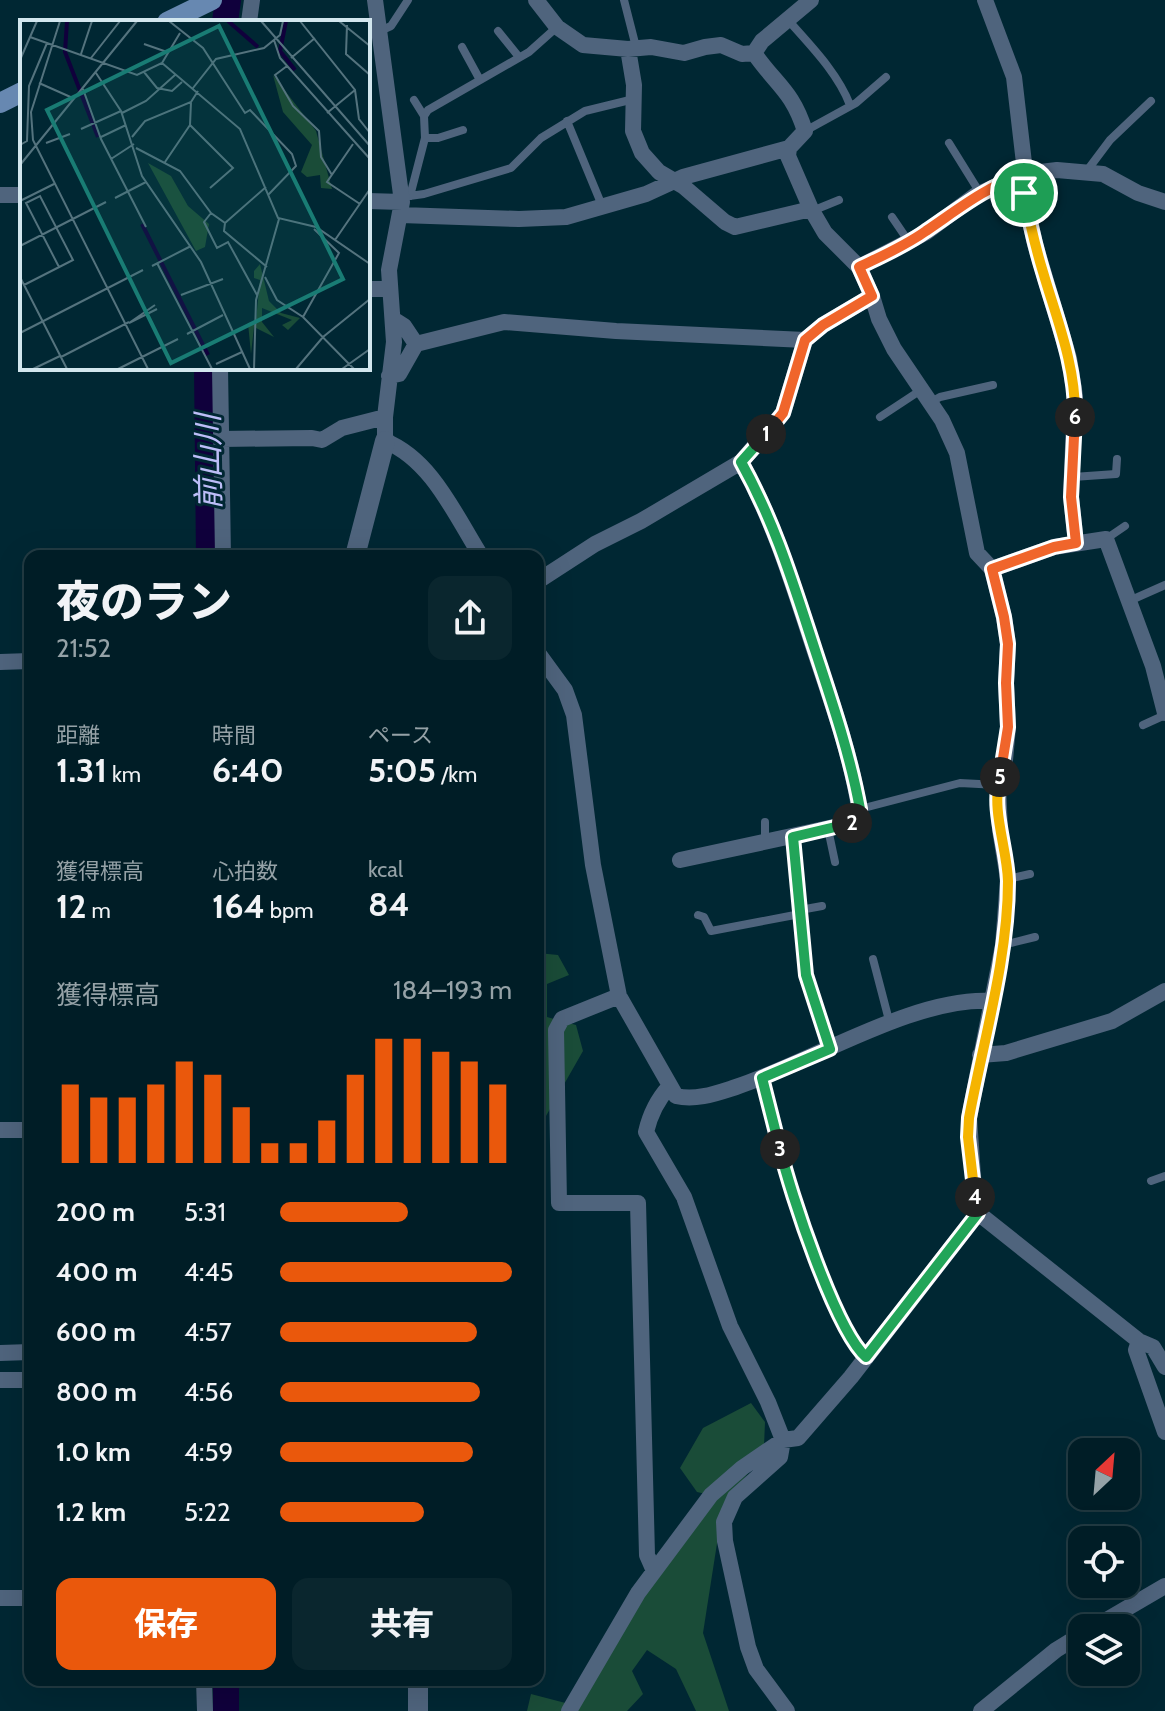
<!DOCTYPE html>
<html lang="ja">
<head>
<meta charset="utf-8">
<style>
	body { margin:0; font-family:Cabin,"Noto Sans JP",sans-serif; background:#0a262e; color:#f1f3f6; height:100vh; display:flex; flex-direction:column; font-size:30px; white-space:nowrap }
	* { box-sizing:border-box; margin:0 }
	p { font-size:26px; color:#95a2a7 }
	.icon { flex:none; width:44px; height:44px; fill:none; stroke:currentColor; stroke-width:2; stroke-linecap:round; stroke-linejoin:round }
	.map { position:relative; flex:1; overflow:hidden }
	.panel { position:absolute; left:24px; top:550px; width:520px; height:1136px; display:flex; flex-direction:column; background:#001d26; border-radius:16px; box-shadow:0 8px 32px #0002,0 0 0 2px #223b43 }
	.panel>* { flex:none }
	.needle { width:52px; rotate:26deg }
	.tools { position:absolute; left:1068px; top:1438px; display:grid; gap:16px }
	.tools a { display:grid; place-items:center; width:72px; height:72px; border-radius:16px; background:#001d26; box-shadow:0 8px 32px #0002,0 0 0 2px #223b43; font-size:40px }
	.pin { position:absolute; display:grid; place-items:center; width:68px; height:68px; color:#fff; margin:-34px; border:4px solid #fff; border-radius:50%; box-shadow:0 2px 8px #0007 }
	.km { position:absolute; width:40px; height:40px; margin:-20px; border-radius:50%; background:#222; color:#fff; font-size:22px; line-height:40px; text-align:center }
	.round { display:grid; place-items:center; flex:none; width:84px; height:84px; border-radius:16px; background:#0a262e }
	.head { display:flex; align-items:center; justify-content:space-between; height:136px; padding:0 32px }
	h1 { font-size:44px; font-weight:800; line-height:60px }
	.figures { display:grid; grid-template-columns:repeat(3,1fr); gap:12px; height:136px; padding:8px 32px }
	.figures div { display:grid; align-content:center }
	.figures b { font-size:34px; font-weight:800 }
	.figures small { font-size:22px; font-weight:400 }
	.figures p { font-size:22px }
	.chart { height:224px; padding:16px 32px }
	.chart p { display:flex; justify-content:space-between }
	.chart svg { width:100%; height:144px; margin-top:8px; stroke:#ea580c; stroke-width:6 }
	.primary-button { display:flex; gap:16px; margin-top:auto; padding:16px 32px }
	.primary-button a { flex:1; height:92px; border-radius:16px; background:#ea580c; color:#fff; font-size:32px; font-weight:800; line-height:92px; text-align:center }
	.primary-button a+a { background:#0a262e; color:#f1f3f6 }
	ul { padding:0 32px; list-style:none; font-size:26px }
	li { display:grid; grid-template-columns:128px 96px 1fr; align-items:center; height:60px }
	li i { height:20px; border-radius:10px; background:#ea580c }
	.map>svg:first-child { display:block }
	.green { fill:#1a4c38 }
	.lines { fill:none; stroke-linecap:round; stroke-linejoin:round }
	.river { stroke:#10003c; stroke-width:26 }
	.service { stroke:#4f647d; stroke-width:8 }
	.minor { stroke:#4f647d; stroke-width:16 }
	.tertiary { stroke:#4f647d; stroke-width:20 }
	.secondary { stroke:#6788b1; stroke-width:20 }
	.split-1-casing { stroke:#fff; stroke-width:16 }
	.split-2-casing { stroke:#fff; stroke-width:16 }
	.split-3-casing { stroke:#fff; stroke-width:16 }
	.split-4-casing { stroke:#fff; stroke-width:16 }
	.split-5-casing { stroke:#fff; stroke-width:16 }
	.split-6-casing { stroke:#fff; stroke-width:16 }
	.split-7-casing { stroke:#fff; stroke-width:16 }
	.split-1 { stroke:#f0652b; stroke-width:10 }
	.split-2 { stroke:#22a559; stroke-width:10 }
	.split-3 { stroke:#22a559; stroke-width:10 }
	.split-4 { stroke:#22a559; stroke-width:10 }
	.split-5 { stroke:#f5b400; stroke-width:10 }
	.split-6 { stroke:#f0652b; stroke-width:10 }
	.split-7 { stroke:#f5b400; stroke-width:10 }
	.labels { text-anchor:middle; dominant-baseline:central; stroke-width:6; stroke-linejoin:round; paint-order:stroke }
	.water-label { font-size:32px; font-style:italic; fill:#bcbdf7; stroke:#002733 }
	.inset-river { fill:none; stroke:#10003c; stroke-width:4 }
	.inset-road { fill:none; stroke:#54737e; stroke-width:2 }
	.view { fill:#197c74; fill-opacity:0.15; stroke:#197c74; stroke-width:4 }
	.inset-edge { fill:none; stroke:#d2e6ee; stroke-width:4 }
</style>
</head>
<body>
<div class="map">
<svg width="1165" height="1711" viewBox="0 0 1165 1711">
	<rect width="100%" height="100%" fill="#002733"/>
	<path class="green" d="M538,953L558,955L569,975L547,984V1017L576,1025L583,1051L538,1130Z
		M751,1403L765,1422L764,1446L750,1471L723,1505L703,1633L729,1711H696L676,1669L647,1650L632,1671L643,1694L627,1711H527L531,1694L577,1706L642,1594L715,1496L697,1492L680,1468L703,1428Z"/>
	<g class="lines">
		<path class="river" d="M225,22L228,0
			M207,368L209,556
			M226,1680V1711"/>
		<path class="service" d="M624,0L636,47
			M788,20C810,45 838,73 850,105
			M380,31L391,26L408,0
			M498,31L519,57
			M462,47L480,80
			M414,100L424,116
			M567,121L603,208
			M805,131L856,103L886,77
			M425,138H438L463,130
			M949,143L980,193
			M1086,172L1110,140L1151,101
			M410,196L425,138L424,116L428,110L529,52L557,27
			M402,197L424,194L511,168L541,138L585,111L634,99
			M812,211L839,200
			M892,217L909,242
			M931,402L940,397L993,385
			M880,417L921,390
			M1073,477L1116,474L1117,459
			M1106,539L1125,526
			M1129,601L1165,585
			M1143,725L1165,715
			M860,809L960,783L998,785
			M765,822V841
			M828,829L835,862
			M793,837L806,975L829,1047
			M1008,879L1030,874
			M800,910L822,906
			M698,915L704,917L711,931L800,914
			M1003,945L1035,937
			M873,959L890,1024
			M762,1078C781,1155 802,1231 835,1303C843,1320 852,1344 866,1357
			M1151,1181L1165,1176"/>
		<path class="minor" d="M375,0L402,202L389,270L394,342L385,417V441C432,460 455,515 481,556
			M536,0L557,27L583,45L628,49L651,47L684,53L705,47L721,45L742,54L754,53
			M985,0L1014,77L1024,163V193L1035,244L1069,358L1075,396L1071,497L1076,543
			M249,22L252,0
			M628,49L634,85L633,131L642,153L659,172L683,186L725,222L735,227L811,209
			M754,53C776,85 792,90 805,131L789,148L788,156L811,209L825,233L859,267L872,296L879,319L894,349L942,420L957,453L977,553L992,569L1004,617L1008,644L1006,683L1008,727L1005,760L998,785L1000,830L1008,879L1003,945L969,1118L975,1205L978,1213L1139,1341L1153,1347L1165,1367
			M754,53L762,41L811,0
			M0,195H22
			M368,201L402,202
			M401,215L519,219L566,217L646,194L683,177L789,148
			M859,267L925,233L976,195L1024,174L1057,170L1103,174L1138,193L1165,202
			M368,289H390
			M393,319L404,326L416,344
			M220,368L223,556
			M389,376L399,374L416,344L504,322L616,331L805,340L823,325L872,296
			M221,439L312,438L322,440L342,428L385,417
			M992,569L1054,547L1106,539L1153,666L1165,713
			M538,581L595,544L641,521L741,462
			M538,653L565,690L574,715L593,865L619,996L676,1096C696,1101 717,1093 736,1087C810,1063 915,996 992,1001
			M0,662L30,661
			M680,860L857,822L860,814C852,757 832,703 814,649C792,582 775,524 741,462L783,413L805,340
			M619,996L562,1019L556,1030L559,1203H638L647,1555L654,1571
			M980,1055L1006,1053L1112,1021L1165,991
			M669,1087C657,1100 650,1115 646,1132L684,1197L730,1326L768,1402L783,1440L780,1457L735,1497L724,1522L725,1541L748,1647L756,1669L787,1711
			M0,1130H30
			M1139,1341L1136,1350L1165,1432
			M0,1353L30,1352
			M0,1380H30
			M0,1598H30
			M1093,1628L1165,1586
			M204,1680L205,1711
			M569,1711L638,1593L711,1495L742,1468L783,1440L798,1438L851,1377L978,1213
			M981,1711L1056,1650L1082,1634"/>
		<path class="tertiary" d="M355,556L385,441
			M418,1680V1711"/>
		<path class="secondary" d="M167,22L212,0
			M0,103L22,92"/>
	</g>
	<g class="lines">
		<g class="split-1-casing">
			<path id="split-1" d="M766,434L783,413L805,340L823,325L872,296L859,267C882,256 905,246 926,231C960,208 984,188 1024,174V193"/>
		</g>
		<g class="split-2-casing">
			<path id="split-2" d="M766,434L741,462C775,523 793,583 815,650C832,702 850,754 860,809L857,822L852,823"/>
		</g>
		<g class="split-3-casing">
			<path id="split-3" d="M780,1149L762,1078L830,1049L806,975L793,837L852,823"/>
		</g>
		<g class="split-4-casing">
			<path id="split-4" d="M780,1149C790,1192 836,1331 866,1357L978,1213L975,1197"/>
		</g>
		<g class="split-5-casing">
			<path id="split-5" d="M975,1197L968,1137L969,1118C983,1042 1008,959 1008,881C1007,847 991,811 1000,777"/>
		</g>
		<g class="split-6-casing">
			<path id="split-6" d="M1000,777L1008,727L1006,683L1008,644L1004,617L992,569L1054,547L1076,543L1071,497L1075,417"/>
		</g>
		<g class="split-7-casing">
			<path id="split-7" d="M1024,193C1029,219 1035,246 1043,272C1057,320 1076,366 1075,417"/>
		</g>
		<use href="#split-1" class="split-1"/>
		<use href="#split-2" class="split-2"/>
		<use href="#split-3" class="split-3"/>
		<use href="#split-4" class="split-4"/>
		<use href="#split-5" class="split-5"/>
		<use href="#split-6" class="split-6"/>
		<use href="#split-7" class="split-7"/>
	</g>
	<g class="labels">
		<g class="water-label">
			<text transform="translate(208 462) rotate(-91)">前山川</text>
		</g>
	</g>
	<g transform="translate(20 20)">
		<rect width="350" height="350" fill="#002733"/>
		<path d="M253,55L296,111L312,169L301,168L300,155L287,157L281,152L292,125L263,92ZM128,143L151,156L168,186L189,204L185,227L176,231ZM240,244L249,281L261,293L280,298L268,310L262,305L272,300L242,288V302L254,317L234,307L231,334L228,303L236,301L240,260L234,258V251Z" fill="#1a4c38"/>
		<path class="inset-river" d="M47,1L45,32L78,117M208,1L238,27M266,1L260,31L275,50M122,204L188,335"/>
		<path class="inset-road" d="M40,1L11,92L13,120L128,349M149,1L183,28L225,93L230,90L272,134L276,146L248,175M241,1L350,126M280,1L335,70L339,99L350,113M319,1L350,26M327,5L326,34L350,55M10,17L117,55L142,43L160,13M254,20L260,38L350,139M124,24L147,32M61,34L72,1M71,38L100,1M271,38L295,18M0,40L17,1M142,43L220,109L258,198L296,207L350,244M267,46L255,55L273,86L299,111L301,137L312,155M124,52L137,68L152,71L162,62M76,53L101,91L122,156L181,242L230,349M19,63L55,79M173,68L196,39L244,28L260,15L263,1M63,69L81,119L126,207M171,82L170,105L213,148L190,168M102,93L126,81L155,55M307,93L335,70M61,109L101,91M81,117L106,105M112,117L125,101L171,82L178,71M26,123L50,114M333,124L307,162L340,184M0,125L7,121L9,66L27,23M116,128L160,151L191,193L205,203L204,211L247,247M91,139L114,124M145,142L170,105M0,145L117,1M95,178L126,162M0,181L34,164M191,193L184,202L197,228L208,222L237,275M205,203L246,167M315,220L350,169M0,226L86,182M137,243L192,349M132,246L171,226M0,257L47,349M245,257L257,280L283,297L334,349M4,265L53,240L20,176L6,183L39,247M161,275L203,259M135,285L109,303L137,289M283,297L319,233L294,209M0,313L123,250M167,314L203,295M41,337L109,302M196,344L222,332M13,349L40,336M98,349L158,319M234,349L236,280L259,199M276,349L303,317L350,279M322,349L350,329"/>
		<path class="view" d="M199,6L323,259L151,343L27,90Z"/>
		<rect width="350" height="350" class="inset-edge"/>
	</g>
</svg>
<div class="tools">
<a><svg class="needle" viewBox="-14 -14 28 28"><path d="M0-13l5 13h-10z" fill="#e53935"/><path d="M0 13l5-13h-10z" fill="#95a2a7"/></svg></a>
<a><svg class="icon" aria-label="locate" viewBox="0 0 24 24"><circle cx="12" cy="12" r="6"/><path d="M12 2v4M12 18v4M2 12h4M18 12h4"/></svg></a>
<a><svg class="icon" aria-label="layers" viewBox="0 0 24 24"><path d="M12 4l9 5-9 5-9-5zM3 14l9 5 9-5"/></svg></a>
</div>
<div class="pin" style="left:1024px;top:193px;background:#1e9e55"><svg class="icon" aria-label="arrive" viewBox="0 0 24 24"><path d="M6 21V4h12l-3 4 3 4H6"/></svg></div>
<b class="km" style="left:766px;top:434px">1</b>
<b class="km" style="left:852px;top:823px">2</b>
<b class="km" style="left:780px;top:1149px">3</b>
<b class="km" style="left:975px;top:1197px">4</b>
<b class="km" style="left:1000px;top:777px">5</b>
<b class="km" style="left:1075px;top:417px">6</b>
<section class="panel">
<div class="head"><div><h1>夜のラン</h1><p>21:52</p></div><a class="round"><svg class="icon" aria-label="share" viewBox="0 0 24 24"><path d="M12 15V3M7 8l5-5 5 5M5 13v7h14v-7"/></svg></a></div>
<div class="figures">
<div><p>距離</p><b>1.31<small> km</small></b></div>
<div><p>時間</p><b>6:40</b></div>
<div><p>ペース</p><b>5:05<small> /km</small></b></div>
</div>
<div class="figures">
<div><p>獲得標高</p><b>12<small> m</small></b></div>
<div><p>心拍数</p><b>164<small> bpm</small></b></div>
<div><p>kcal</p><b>84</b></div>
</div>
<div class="chart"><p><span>獲得標高</span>184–193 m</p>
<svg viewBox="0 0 160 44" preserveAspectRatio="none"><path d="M5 44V20M15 44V24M25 44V24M35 44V20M45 44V13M55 44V17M65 44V27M75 44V38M85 44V38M95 44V31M105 44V17M115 44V6M125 44V6M135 44V10M145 44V13M155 44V20"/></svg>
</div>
<ul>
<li><b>200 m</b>5:31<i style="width:55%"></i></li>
<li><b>400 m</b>4:45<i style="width:100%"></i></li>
<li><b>600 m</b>4:57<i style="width:85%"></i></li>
<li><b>800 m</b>4:56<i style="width:86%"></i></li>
<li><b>1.0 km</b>4:59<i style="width:83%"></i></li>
<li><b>1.2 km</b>5:22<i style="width:62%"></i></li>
</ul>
<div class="primary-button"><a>保存</a><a>共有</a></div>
</section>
</div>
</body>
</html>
